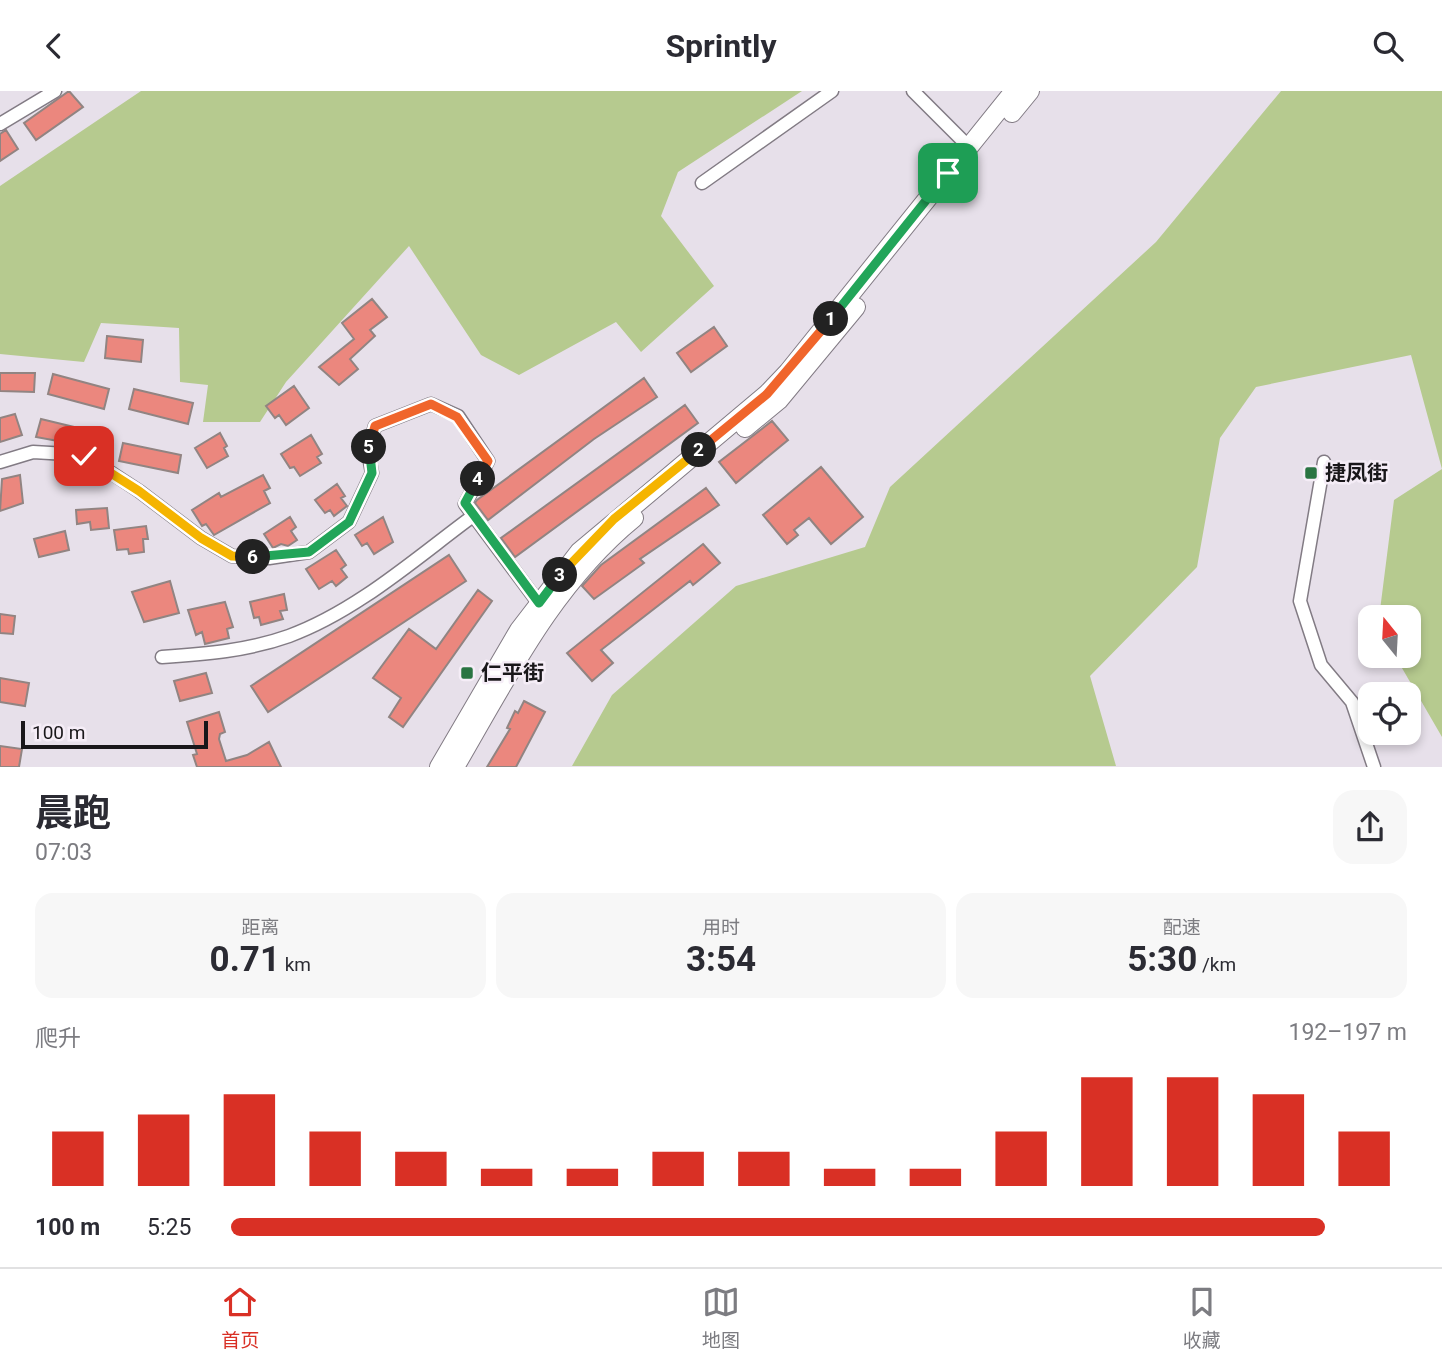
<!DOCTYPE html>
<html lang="zh">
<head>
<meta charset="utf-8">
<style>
	body { margin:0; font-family:Roboto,"Noto Sans SC",sans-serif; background:#f7f7f7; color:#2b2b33; height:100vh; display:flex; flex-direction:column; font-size:26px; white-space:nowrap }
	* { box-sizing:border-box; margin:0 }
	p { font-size:23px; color:#7c7c81 }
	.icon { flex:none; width:38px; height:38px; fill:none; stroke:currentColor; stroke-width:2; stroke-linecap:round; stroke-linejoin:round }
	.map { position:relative; height:676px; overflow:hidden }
	.details { display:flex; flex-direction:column; background:#fff; flex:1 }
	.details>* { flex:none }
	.needle { width:46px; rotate:342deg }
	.buttons { position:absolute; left:1358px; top:514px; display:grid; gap:14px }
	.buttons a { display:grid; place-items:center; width:63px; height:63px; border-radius:14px; background:#fff; box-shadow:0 4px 10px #0003; font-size:35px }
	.scale { position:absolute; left:21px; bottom:18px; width:187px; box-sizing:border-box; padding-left:7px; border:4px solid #19171a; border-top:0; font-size:19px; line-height:24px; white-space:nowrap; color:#19171a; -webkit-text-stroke:5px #f5edf7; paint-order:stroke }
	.pin { position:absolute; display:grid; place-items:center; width:60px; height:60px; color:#fff; margin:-30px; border-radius:14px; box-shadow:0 4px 10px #0006 }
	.km { position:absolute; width:35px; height:35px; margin:-18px; border-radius:50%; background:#222; color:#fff; font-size:19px; line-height:35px; text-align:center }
	.round { display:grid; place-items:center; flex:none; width:74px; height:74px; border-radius:21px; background:#f7f7f7 }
	.overview { display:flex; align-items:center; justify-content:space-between; height:119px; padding:0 35px }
	h1 { font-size:38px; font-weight:700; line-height:52px }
	.metrics { display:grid; grid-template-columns:repeat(3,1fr); gap:10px; height:119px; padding:7px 35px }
	.metrics div { display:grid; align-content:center; border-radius:18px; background:#f7f7f7; text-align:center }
	.metrics b { font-size:35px; font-weight:700 }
	.metrics small { font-size:19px; font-weight:400 }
	.metrics p { font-size:19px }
	.chart { height:196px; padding:14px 35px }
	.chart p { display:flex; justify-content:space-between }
	.chart svg { width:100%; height:126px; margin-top:7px; stroke:#d93025; stroke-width:6 }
	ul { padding:0 35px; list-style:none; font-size:23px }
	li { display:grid; grid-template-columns:112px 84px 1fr; align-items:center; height:52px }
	li i { height:18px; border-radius:9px; background:#d93025 }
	header { display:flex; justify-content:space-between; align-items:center; height:91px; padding:0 35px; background:#fff; font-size:32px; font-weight:700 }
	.tab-bar { display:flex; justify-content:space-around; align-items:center; height:98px; border-top:2px solid #e1e1e2; background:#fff; font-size:19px; color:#7c7c81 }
	.tab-bar a { display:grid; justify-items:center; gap:4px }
	.tab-bar .selected { color:#d93025 }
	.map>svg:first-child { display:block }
	.green { fill:#b6ca8f }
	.building { fill:#eb877e; stroke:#918482; stroke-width:2 }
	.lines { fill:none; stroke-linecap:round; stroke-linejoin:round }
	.street-casing { stroke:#827b84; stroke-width:15 }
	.secondary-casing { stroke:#827b84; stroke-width:20 }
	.street { stroke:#fff; stroke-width:12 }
	.secondary { stroke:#fff; stroke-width:18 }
	.split-1-casing { stroke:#fff; stroke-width:14 }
	.split-2-casing { stroke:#fff; stroke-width:14 }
	.split-3-casing { stroke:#fff; stroke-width:14 }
	.split-4-casing { stroke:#fff; stroke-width:14 }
	.split-5-casing { stroke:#fff; stroke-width:14 }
	.split-6-casing { stroke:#fff; stroke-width:14 }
	.split-7-casing { stroke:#fff; stroke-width:14 }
	.split-1 { stroke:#22a559; stroke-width:9 }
	.split-2 { stroke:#f0652b; stroke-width:9 }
	.split-3 { stroke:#f5b400; stroke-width:9 }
	.split-4 { stroke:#22a559; stroke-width:9 }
	.split-5 { stroke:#f0652b; stroke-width:9 }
	.split-6 { stroke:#22a559; stroke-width:9 }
	.split-7 { stroke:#f5b400; stroke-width:9 }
	.poi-dot { fill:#297442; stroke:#f5edf7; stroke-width:2.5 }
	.labels { text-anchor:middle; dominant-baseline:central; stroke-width:5; stroke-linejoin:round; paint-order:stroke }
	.poi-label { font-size:21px; font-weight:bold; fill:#19171a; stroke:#f5edf7; text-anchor:start }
</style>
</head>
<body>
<header><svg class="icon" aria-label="back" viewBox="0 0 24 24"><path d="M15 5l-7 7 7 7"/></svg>Sprintly<svg class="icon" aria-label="search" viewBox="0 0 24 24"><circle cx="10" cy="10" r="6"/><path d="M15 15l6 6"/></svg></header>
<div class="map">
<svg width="1442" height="676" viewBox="0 0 1442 676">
	<rect width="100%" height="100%" fill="#e7e0ea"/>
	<path class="green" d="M141,0H802L678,81L661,125L714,195L641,261L616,231L519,284L481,264L409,155L286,291L260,331H203L208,294L180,291L179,237L101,232L84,271L0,263V95Z
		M1281,0H1442V378L1411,264L1256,296L1220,347L1197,476L1090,585L1116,675H572L612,604L736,495L865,456L890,396L1156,151Z
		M1442,378V646L1395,565H1409V527H1379L1394,409Z"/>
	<path class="building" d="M69,0L83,16L36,49L24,32Z
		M6,39L18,58L0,70V43Z
		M372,208L387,226L370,239L375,245L350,268L358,278L339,294L319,276L354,248L342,232Z
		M714,236L727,255L691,281L677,262Z
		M107,245L143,249L141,271L105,267Z
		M0,282H35L34,301L0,300Z
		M53,283L109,298L104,318L48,303Z
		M644,287L657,306L594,348L488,429L475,412L477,409Z
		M294,295L309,317L286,334L279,324L275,327L266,315Z
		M134,298L193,312L188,333L129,318Z
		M685,314L698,332L515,466L501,447Z
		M15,323L22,344L0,351V327Z
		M41,328L99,342L94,360L85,355L36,346Z
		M772,330L788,349L736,392L719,371Z
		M220,342L227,355L224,357L228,365L207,377L195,357Z
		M311,344L322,363L317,366L321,372L300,385L294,376L290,377L281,363Z
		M123,352L181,364L178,382L119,370Z
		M821,376L863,426L831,453L809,427L794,439L798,444L787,453L763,424Z
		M20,384L23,412L0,420L2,388Z
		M263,384L270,397L264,400L270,412L214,444L206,433L202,435L192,419L219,402L221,406Z
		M337,393L345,405L341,407L347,415L334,425L330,419L325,422L315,409Z
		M706,397L719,414L640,468L644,472L594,508L582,495L601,474Z
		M107,417L109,437L91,439L90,431L77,433L76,419Z
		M290,426L296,436L291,440L297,449L288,455L281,453L273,457L264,443Z
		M383,426L393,451L374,463L367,452L362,455L355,444Z
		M146,435L148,448H143L144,461L129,463L128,458L117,459L114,439Z
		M65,440L69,459L39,466L34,448Z
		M703,453L720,472L693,494L690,490L601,559L613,572L592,590L567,562Z
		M336,459L346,474L341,478L347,486L336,495L332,490L319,498L306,478Z
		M449,464L466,490L268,621L251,595Z
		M170,490L179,522L144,531L132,501Z
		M478,499L492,510L403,636L389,626L401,607L373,587L409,538L436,558Z
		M284,503L287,519L280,520L283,528L261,534L259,526L254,527L250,511Z
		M225,511L233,536L227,538L229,547L205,553L202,541L196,544L188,519Z
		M0,523L15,525L13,543L0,542Z
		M206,582L212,602L180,610L174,590Z
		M0,587L29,592L25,615L0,611Z
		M524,610L545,621L516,676H487L510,638L507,637L515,620L518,622Z
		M219,621L225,641L220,643L219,648L226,670L247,664L269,651L281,676H197L193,664L197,663L187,631Z
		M0,655L22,658L19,676H0Z"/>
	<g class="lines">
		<g class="street-casing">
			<path id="street" d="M913,0L969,56
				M0,33L55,0
				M702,92L832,0
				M0,371L33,361L84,364L139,400L201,447L232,465L269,467L309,461L349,431L372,382L368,360L375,335L431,313L458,325L488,370L465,413L543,518
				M1324,371L1300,510L1321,574L1352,611L1374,676
				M162,566C205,563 247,560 289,545C357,520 416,467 473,425"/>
		</g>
		<g class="secondary-casing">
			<path id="secondary" d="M1012,22L1030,0
				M745,337L779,309L856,216
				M439,676L519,539L579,461L767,303L788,281L1014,0
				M455,676C507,587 553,493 634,427"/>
		</g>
		<use href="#street" class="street"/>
		<use href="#secondary" class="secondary"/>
	</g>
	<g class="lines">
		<g class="split-1-casing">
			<path id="split-1" d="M831,228L948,82"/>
		</g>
		<g class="split-2-casing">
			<path id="split-2" d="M699,359L767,303L831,228"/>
		</g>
		<g class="split-3-casing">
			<path id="split-3" d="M560,484L614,428L699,359"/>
		</g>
		<g class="split-4-casing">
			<path id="split-4" d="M478,388L465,412L539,512L560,484"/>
		</g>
		<g class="split-5-casing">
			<path id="split-5" d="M369,356L375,335L431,313L457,326L488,370L478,388"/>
		</g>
		<g class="split-6-casing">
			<path id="split-6" d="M253,466L309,461L349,431L372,382L369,356"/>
		</g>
		<g class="split-7-casing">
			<path id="split-7" d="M84,365L139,400L201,447L232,465L253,466"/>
		</g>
		<use href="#split-1" class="split-1"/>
		<use href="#split-2" class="split-2"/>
		<use href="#split-3" class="split-3"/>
		<use href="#split-4" class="split-4"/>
		<use href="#split-5" class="split-5"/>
		<use href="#split-6" class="split-6"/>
		<use href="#split-7" class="split-7"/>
	</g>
	<g class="poi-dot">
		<rect x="1304" y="375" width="14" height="14" rx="3.5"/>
		<rect x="460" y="575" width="14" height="14" rx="3.5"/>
	</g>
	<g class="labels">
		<g class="poi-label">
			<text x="1325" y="382">捷凤街</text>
			<text x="481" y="582">仁平街</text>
		</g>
	</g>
</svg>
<div class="buttons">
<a><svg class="needle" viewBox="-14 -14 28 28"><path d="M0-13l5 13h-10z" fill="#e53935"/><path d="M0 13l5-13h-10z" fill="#7c7c81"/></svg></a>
<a><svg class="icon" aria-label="locate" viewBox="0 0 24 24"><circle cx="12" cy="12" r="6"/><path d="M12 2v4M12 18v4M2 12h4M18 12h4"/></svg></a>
</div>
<div class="scale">100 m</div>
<div class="pin" style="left:948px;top:82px;background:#1e9e55"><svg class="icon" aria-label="arrive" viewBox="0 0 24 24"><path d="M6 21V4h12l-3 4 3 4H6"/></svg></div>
<div class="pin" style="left:84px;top:365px;background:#d93025"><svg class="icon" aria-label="check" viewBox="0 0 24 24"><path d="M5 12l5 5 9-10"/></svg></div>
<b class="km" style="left:831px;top:228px">1</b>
<b class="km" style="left:699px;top:359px">2</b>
<b class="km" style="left:560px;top:484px">3</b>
<b class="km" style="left:478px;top:388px">4</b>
<b class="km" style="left:369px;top:356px">5</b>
<b class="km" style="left:253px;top:466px">6</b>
</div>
<section class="details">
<div class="overview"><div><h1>晨跑</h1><p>07:03</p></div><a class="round"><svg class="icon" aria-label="share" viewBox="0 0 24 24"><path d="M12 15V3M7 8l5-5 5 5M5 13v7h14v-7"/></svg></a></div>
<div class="metrics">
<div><p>距离</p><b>0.71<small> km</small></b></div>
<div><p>用时</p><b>3:54</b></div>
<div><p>配速</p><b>5:30<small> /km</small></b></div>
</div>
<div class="chart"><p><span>爬升</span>192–197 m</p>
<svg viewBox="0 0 160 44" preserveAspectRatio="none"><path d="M5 44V25M15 44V19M25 44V12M35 44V25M45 44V32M55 44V38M65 44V38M75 44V32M85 44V32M95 44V38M105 44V38M115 44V25M125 44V6M135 44V6M145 44V12M155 44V25"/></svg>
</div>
<ul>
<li><b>100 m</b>5:25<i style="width:93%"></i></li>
</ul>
</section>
<nav class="tab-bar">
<a class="selected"><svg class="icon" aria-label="home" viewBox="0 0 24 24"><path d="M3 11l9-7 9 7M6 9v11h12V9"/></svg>首页</a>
<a><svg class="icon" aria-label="map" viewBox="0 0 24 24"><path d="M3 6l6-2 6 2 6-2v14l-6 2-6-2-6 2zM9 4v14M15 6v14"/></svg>地图</a>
<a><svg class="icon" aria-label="saved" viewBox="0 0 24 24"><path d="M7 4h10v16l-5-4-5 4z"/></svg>收藏</a>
</nav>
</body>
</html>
